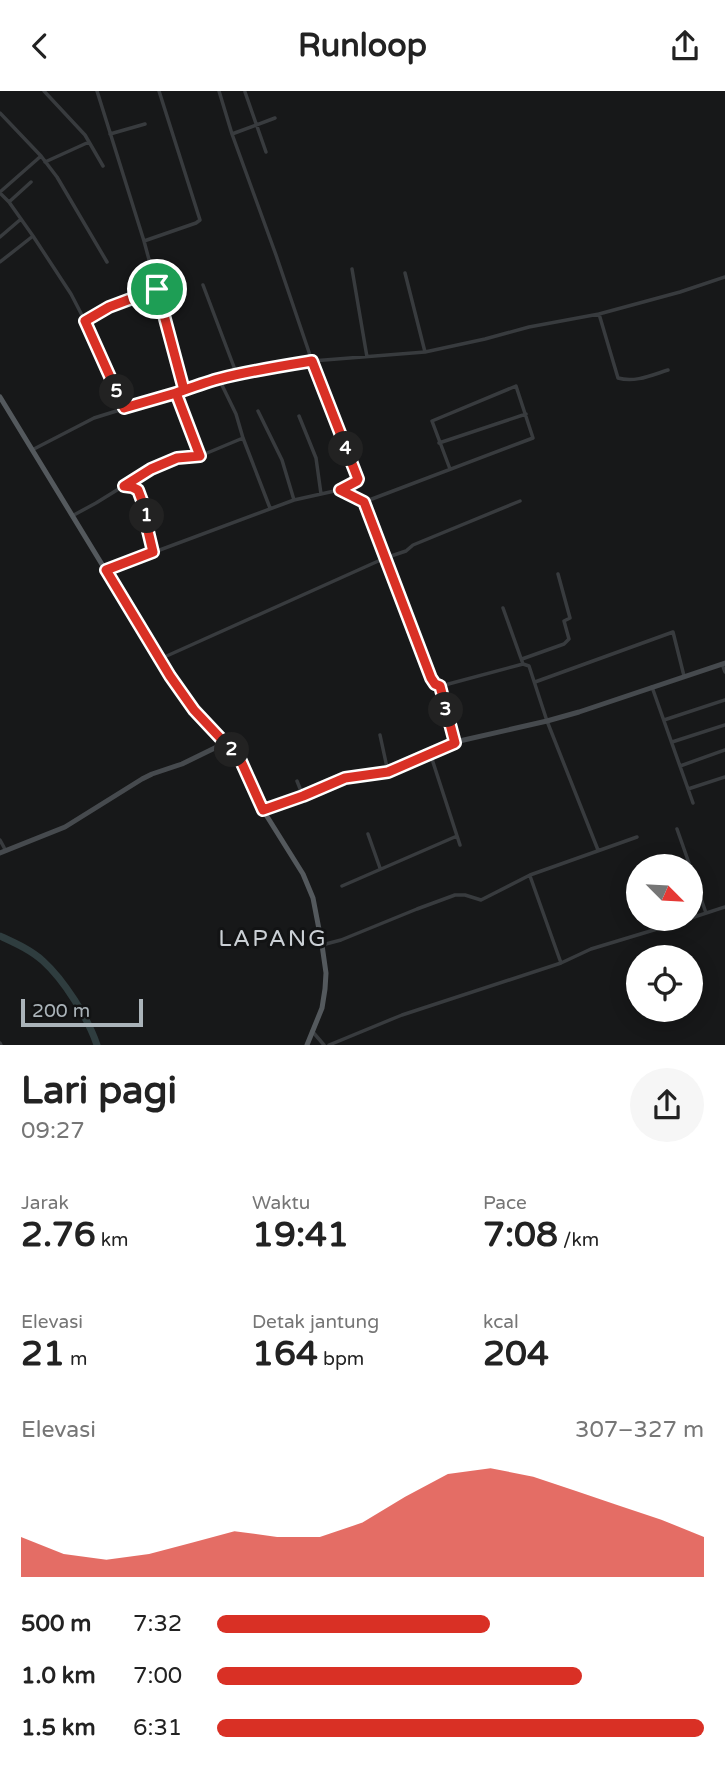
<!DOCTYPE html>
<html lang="id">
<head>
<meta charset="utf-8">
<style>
	body { margin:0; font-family:"Varela Round",sans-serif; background:#f6f6f6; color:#222; height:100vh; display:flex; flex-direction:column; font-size:26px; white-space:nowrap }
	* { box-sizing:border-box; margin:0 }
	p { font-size:23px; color:#767676 }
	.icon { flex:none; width:38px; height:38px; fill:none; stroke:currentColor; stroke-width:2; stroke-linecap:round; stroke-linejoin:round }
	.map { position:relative; height:954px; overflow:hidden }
	.sheet { display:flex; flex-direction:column; background:#fff; flex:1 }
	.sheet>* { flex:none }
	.needle { width:46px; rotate:114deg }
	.buttons { position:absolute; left:626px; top:763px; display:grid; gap:14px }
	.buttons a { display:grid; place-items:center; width:77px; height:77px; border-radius:50%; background:#fff; box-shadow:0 4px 18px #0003; font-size:35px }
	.scale { position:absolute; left:21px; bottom:18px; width:122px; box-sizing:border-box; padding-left:7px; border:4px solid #aab3b9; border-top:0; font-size:19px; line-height:24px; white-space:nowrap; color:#aab3b9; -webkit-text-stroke:5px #121314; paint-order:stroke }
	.pin { position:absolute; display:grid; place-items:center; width:60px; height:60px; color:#fff; margin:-30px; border:4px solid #fff; border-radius:50%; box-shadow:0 2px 7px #0007 }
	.km { position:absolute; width:35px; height:35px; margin:-18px; border-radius:50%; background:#222; color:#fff; font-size:19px; line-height:35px; text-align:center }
	.round { display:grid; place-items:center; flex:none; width:74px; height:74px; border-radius:37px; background:#f6f6f6 }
	.summary { display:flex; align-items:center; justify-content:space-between; height:119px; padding:0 21px }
	h1 { font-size:38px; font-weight:700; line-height:52px }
	.stats { display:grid; grid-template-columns:repeat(3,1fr); gap:10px; height:119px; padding:7px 21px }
	.stats div { display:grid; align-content:center }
	.stats b { font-size:35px; font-weight:700 }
	.stats small { font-size:19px; font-weight:400 }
	.stats p { font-size:19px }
	.chart { height:196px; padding:14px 21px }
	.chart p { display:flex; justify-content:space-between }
	.chart svg { width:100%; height:126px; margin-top:7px; fill:#d93025; opacity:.7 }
	ul { padding:0 21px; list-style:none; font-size:23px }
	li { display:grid; grid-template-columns:112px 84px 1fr; align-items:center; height:52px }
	li i { height:18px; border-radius:9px; background:#d93025 }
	header { display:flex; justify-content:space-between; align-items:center; height:91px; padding:0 21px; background:#fff; font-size:32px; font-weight:700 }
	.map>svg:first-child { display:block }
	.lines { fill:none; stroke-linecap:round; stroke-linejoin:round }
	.river { stroke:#2f3d3f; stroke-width:7 }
	.street { stroke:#383b3e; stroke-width:3.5 }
	.secondary { stroke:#464a4e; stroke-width:5 }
	.primary { stroke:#54595d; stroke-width:5 }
	.route-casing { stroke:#fff; stroke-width:14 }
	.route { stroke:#d93025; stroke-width:9 }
	.labels { text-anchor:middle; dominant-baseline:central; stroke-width:6; stroke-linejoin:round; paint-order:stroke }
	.quarter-label { font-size:23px; letter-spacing:2px; fill:#cbd0d5; stroke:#121314 }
</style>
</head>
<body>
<header><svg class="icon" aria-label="back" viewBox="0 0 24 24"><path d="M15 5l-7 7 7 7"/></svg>Runloop<svg class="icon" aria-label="share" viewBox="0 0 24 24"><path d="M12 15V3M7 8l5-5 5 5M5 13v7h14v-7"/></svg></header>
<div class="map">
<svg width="725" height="954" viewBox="0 0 725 954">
	<rect width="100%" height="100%" fill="#171819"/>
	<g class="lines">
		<path class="river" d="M0,845C15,852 31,859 43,870C64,889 88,927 97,954"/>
		<path class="street" d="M44,0L85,44L103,75
			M97,0L144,150L184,299
			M219,0L232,43L276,164L312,270L358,388L357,390L339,399
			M245,1L266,61
			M0,22L41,65L57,86L107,171
			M110,43L145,33
			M232,43L275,27
			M45,71L89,51
			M0,101L41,65
			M0,102L9,111L33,145L71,203L85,230L124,318
			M9,111L31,91
			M0,146L21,128
			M144,150L196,132L200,129L159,0
			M0,171L33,145
			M352,178L367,266
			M405,182L425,261
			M203,194L237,284
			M599,223L618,287C635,292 652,284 668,279
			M85,230L109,216L157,198
			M219,288L236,323L243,347L270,417
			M176,302L200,365
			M258,320L282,369L294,409
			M299,325L316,367L321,403
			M439,352L526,323
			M32,359L94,327L219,288L274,276L312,270L425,261L485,248L529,236L599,223L680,201L725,186
			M127,395C130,396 135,395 137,398C146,408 150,447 153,461
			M364,411L431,587L435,593L440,595L455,651
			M72,425L96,412L151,378L177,367L200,365L243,347
			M106,479L294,409L339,399L364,411L533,347L516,295L432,330L450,378
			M503,517L523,573L529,575L547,630L598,759
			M160,568L385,467L406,460L413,454L520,410
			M522,568L564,553L569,548L564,530L570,527L558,483
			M722,573L725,581
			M535,591L673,541L684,585
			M441,595L523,573
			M652,596L693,712
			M664,629L725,609
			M380,644L388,681
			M672,651L725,634
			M430,662L460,754
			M680,675L725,659
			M297,690L303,705
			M688,698L725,686
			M677,738L690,775
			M368,743L380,777
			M0,749L6,760
			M691,779L706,822
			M530,785L561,872
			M342,795L457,745
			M691,827L725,816
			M322,854L341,849L417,818L455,804H465L481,809L530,784L637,746
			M312,940L324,954
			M0,952L1,954
			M329,954L402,924L561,872L591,858L690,828"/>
		<path class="secondary" d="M263,719L303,705L345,687L388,681L455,651L547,630L579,621L725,572
			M0,762L65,736L142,688L152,683L182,673L225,652"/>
		<path class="primary" d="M0,306L170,585L194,619L240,668L263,719L303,783L313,807L322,854L326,882L325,898L322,917L307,954"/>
	</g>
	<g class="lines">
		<g class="route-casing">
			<path id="route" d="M157,198L184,299L176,302L200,365L177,367L151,378L124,395L132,396L138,399L148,426V440L153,461L106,479L170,585L194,619L240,668L263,719L303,705L345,687L388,681L455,652L440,595L435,593L431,587L364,411L340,399L357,390L358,388L312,270C281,275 249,280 218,288C204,292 190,297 176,302L124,317L85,230L109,216L157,198"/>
		</g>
		<use href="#route" class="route"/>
	</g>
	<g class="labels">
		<g class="quarter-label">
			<text x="273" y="848">LAPANG</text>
		</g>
	</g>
</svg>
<div class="buttons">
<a><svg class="needle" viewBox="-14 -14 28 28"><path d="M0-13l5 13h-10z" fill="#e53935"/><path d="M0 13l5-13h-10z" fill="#767676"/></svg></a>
<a><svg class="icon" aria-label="locate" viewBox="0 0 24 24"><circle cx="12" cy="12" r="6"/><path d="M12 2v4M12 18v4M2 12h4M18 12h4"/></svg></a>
</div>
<div class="scale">200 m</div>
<div class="pin" style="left:157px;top:198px;background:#1e9e55"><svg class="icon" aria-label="arrive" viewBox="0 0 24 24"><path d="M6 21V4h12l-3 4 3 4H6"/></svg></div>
<b class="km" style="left:147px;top:425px">1</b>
<b class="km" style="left:232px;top:659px">2</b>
<b class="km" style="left:446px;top:619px">3</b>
<b class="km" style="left:346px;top:358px">4</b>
<b class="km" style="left:117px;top:301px">5</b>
</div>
<section class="sheet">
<div class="summary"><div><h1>Lari pagi</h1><p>09:27</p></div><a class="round"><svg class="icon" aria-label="share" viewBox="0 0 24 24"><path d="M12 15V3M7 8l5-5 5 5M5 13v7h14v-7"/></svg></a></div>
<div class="stats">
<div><p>Jarak</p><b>2.76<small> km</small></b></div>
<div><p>Waktu</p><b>19:41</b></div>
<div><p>Pace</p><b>7:08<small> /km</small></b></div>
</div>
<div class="stats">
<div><p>Elevasi</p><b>21<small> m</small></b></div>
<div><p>Detak jantung</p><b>164<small> bpm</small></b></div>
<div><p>kcal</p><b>204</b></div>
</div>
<div class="chart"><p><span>Elevasi</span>307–327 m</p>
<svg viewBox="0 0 160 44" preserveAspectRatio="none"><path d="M0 44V30L10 36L20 38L30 36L40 32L50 28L60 30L70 30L80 25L90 16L100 8L110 6L120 9L130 14L140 19L150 24L160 30V44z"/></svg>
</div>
<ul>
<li><b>500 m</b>7:32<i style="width:56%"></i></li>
<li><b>1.0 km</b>7:00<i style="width:75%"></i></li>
<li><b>1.5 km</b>6:31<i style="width:100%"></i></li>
</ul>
</section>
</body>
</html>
